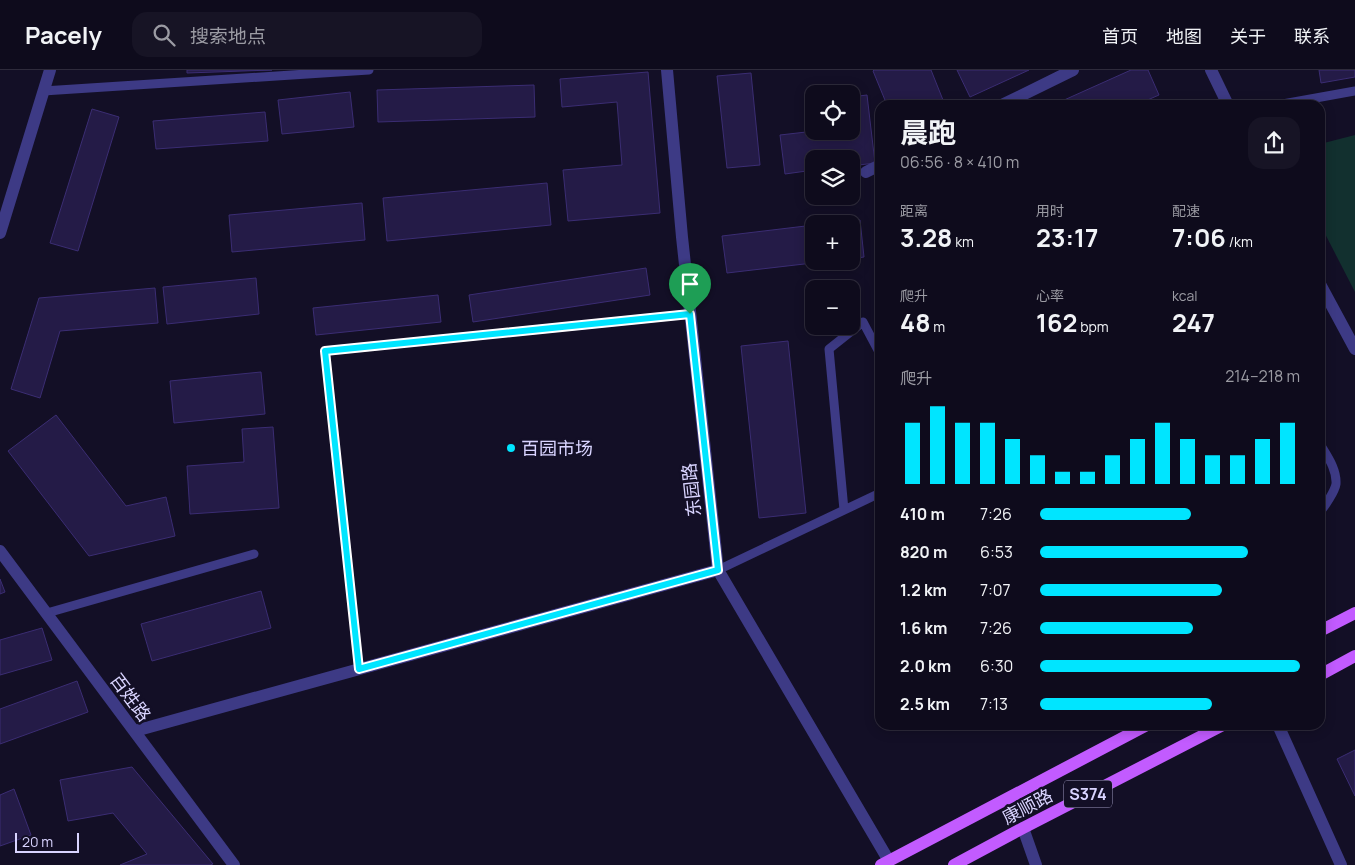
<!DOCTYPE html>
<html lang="zh">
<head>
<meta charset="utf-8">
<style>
	body { margin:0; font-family:Manrope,"Noto Sans SC",sans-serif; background:#171425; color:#f1f3f6; height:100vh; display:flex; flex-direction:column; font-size:19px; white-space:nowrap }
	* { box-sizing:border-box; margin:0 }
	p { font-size:16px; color:#9b9ba3 }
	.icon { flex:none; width:28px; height:28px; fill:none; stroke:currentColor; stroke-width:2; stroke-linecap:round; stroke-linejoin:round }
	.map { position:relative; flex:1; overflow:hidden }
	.panel { position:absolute; left:875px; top:30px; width:450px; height:630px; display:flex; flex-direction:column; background:#0e0b1c; border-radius:15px; box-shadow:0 2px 12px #0003,0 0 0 1px #2e2b3b }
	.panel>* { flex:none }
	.tools { position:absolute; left:805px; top:15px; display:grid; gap:10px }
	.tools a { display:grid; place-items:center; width:55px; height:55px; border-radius:10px; background:#0e0b1c; box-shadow:0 2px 12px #0003,0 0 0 1px #2e2b3b; font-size:25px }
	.scale { position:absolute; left:15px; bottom:12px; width:64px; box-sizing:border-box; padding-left:5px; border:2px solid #d9d4ff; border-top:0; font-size:14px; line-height:18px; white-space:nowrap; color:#d9d4ff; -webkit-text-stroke:4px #130f26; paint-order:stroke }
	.pin { position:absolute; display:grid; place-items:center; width:42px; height:42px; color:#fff; margin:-51px -21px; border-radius:50% 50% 50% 0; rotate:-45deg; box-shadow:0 0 5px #0007 }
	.pin .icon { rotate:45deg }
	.round { display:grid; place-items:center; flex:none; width:52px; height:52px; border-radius:15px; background:#171425 }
	.head { display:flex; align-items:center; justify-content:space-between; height:85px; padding:0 25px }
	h1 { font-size:28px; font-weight:700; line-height:38px }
	.stats { display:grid; grid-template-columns:repeat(3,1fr); gap:8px; height:85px; padding:5px 25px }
	.stats div { display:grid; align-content:center }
	.stats b { font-size:25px; font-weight:700 }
	.stats small { font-size:14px; font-weight:400 }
	.stats p { font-size:14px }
	.chart { height:140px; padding:10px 25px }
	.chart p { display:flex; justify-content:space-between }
	.chart svg { width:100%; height:90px; margin-top:5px; stroke:#00e5ff; stroke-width:6 }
	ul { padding:0 25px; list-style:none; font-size:16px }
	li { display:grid; grid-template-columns:80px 60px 1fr; align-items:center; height:38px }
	li i { height:12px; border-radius:6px; background:#00e5ff }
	header { display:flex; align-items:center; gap:30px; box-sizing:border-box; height:70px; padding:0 25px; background:#0e0b1c; border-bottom:1px solid #2e2b3b }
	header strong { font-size:24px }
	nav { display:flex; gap:28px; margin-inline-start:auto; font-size:18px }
	.search { width:350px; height:45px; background:#171425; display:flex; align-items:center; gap:12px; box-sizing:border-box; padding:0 18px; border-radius:15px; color:#9b9ba3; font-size:19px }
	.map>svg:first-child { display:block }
	.green { fill:#12302f }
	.building { fill:#241b47; stroke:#3b2d73 }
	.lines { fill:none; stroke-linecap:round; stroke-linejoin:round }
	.service { stroke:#3d3a85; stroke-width:9 }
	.minor { stroke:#3d3a85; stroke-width:12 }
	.tertiary { stroke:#3d3a85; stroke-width:12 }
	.primary { stroke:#c25bff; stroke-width:12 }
	.route-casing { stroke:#fff; stroke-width:10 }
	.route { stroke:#00e5ff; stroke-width:6 }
	.poi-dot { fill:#00e5ff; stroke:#130f26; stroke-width:2 }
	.labels { text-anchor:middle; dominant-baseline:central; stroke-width:5; stroke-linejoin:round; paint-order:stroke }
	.shield { fill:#130f26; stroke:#9e99be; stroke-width:1 }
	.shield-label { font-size:16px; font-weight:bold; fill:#d9d4ff }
	.poi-label { font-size:18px; fill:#d9d4ff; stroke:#130f26; text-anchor:start }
	.street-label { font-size:18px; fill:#d9d4ff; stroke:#130f26 }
</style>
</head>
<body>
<header>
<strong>Pacely</strong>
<div class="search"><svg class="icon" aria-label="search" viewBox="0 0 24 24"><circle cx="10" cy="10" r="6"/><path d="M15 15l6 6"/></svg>搜索地点</div>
<nav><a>首页</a><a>地图</a><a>关于</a><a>联系</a></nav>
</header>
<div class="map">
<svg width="1355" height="795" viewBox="0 0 1355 795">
	<rect width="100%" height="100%" fill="#130f26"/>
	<path class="green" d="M1355,65V222L1320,154V74Z"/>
	<path class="building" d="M187,0H272L187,3Z
		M874,0H931L945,35H887L873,1Z
		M957,0H1029L970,27Z
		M1131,0H1148L1159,25L1136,35H1053Z
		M1319,0H1355V7L1321,13Z
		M648,2L660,143L568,151L563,100L622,95L617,32L562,37L560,9Z
		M751,3L760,95L727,98L717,6Z
		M534,15L535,47L378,52L377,20Z
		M350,22L354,57L282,64L278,30Z
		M867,25L875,93L851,96V89H814V100L785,104L780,65L815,61H851V27Z
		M92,39L119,47L78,181L50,173Z
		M265,42L268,71L156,79L153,51Z
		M547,113L551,155L387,171L383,128Z
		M362,133L365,170L232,182L229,145Z
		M860,150L864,187L851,189V154H825Z
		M814,155V191H830L727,203L722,166Z
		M646,198L650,225L473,252L469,225Z
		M256,208L259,244L167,254L163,217Z
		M155,218L158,253L60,261L40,328L11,319L39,228Z
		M438,225L441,252L316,265L313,238Z
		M788,271L806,443L759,448L741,276Z
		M261,302L265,344L174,353L170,311Z
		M56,345L126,436L166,427L175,466L89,486L8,381Z
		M273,357L279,438L190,444L187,396L244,392L242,359Z
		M0,509L5,522L0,524Z
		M261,521L271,558L152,591L141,554Z
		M42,558L52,590L0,605V570Z
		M77,611L88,642L0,674V639Z
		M1355,680V726L1337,689Z
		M132,697L213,794L210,795H120L147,784L113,743L68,751L60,710Z
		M14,719L31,765L0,776V725Z"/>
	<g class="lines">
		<path class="service" d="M43,21L369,0
			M1277,35L1355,21
			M1320,374C1327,386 1337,399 1336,414C1335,421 1325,436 1320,442
			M844,440L829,279L863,252L880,284
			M718,500L880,423
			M47,543L254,484
			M359,599L325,281L690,244"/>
		<path class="minor" d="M667,0L682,167L718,500L889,791
			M1211,0L1228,35
			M1002,35L1073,0
			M866,102L880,95
			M1320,214L1355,279
			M0,481L234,795
			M1278,655L1341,795
			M135,661L718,500
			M1023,758L1036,795"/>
		<path class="tertiary" d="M0,163L50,0"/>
		<path class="primary" d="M1320,561L1355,543
			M1320,605L1355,586
			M881,795L1147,655
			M954,795L1023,758L1223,655"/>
	</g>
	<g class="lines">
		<g class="route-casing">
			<path id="route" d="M690,244L718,500L359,599L325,281Z"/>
		</g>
		<use href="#route" class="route"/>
	</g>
	<circle class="poi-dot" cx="511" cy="378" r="5"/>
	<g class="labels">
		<rect class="shield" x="1064" y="710.5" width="48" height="27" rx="4"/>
		<g class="shield-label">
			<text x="1088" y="724">S374</text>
		</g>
		<g class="poi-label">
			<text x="521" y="378">百园市场</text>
		</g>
		<g class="street-label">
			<text transform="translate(691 420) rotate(-96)">东园路</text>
			<text transform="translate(131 627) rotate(53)">百姓路</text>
			<text transform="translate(1027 736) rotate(-28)">康顺路</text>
		</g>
	</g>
</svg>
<div class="tools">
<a><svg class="icon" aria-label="locate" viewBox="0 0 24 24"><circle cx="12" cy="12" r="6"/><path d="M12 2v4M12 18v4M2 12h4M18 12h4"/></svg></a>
<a><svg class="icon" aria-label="layers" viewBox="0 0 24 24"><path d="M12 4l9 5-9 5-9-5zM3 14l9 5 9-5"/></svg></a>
<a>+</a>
<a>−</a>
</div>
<div class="scale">20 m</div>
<div class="pin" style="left:690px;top:244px;background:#1e9e55"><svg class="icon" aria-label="arrive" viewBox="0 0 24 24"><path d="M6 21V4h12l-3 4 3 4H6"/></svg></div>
<section class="panel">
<div class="head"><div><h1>晨跑</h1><p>06:56 · 8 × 410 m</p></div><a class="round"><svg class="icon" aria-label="share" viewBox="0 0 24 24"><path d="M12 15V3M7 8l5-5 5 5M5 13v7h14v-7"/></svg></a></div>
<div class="stats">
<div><p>距离</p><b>3.28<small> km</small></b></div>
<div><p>用时</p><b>23:17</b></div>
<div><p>配速</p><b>7:06<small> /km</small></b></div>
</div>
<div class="stats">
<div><p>爬升</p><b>48<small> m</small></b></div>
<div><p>心率</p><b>162<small> bpm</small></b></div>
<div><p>kcal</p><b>247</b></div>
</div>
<div class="chart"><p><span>爬升</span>214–218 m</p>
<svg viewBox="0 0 160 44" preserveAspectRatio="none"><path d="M5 44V14M15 44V6M25 44V14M35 44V14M45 44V22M55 44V30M65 44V38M75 44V38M85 44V30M95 44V22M105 44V14M115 44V22M125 44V30M135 44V30M145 44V22M155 44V14"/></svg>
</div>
<ul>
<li><b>410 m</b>7:26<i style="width:58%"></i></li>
<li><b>820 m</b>6:53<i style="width:80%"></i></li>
<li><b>1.2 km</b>7:07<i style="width:70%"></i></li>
<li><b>1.6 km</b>7:26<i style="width:59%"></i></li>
<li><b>2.0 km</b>6:30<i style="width:100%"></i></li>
<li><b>2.5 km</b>7:13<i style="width:66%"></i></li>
</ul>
</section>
</div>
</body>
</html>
